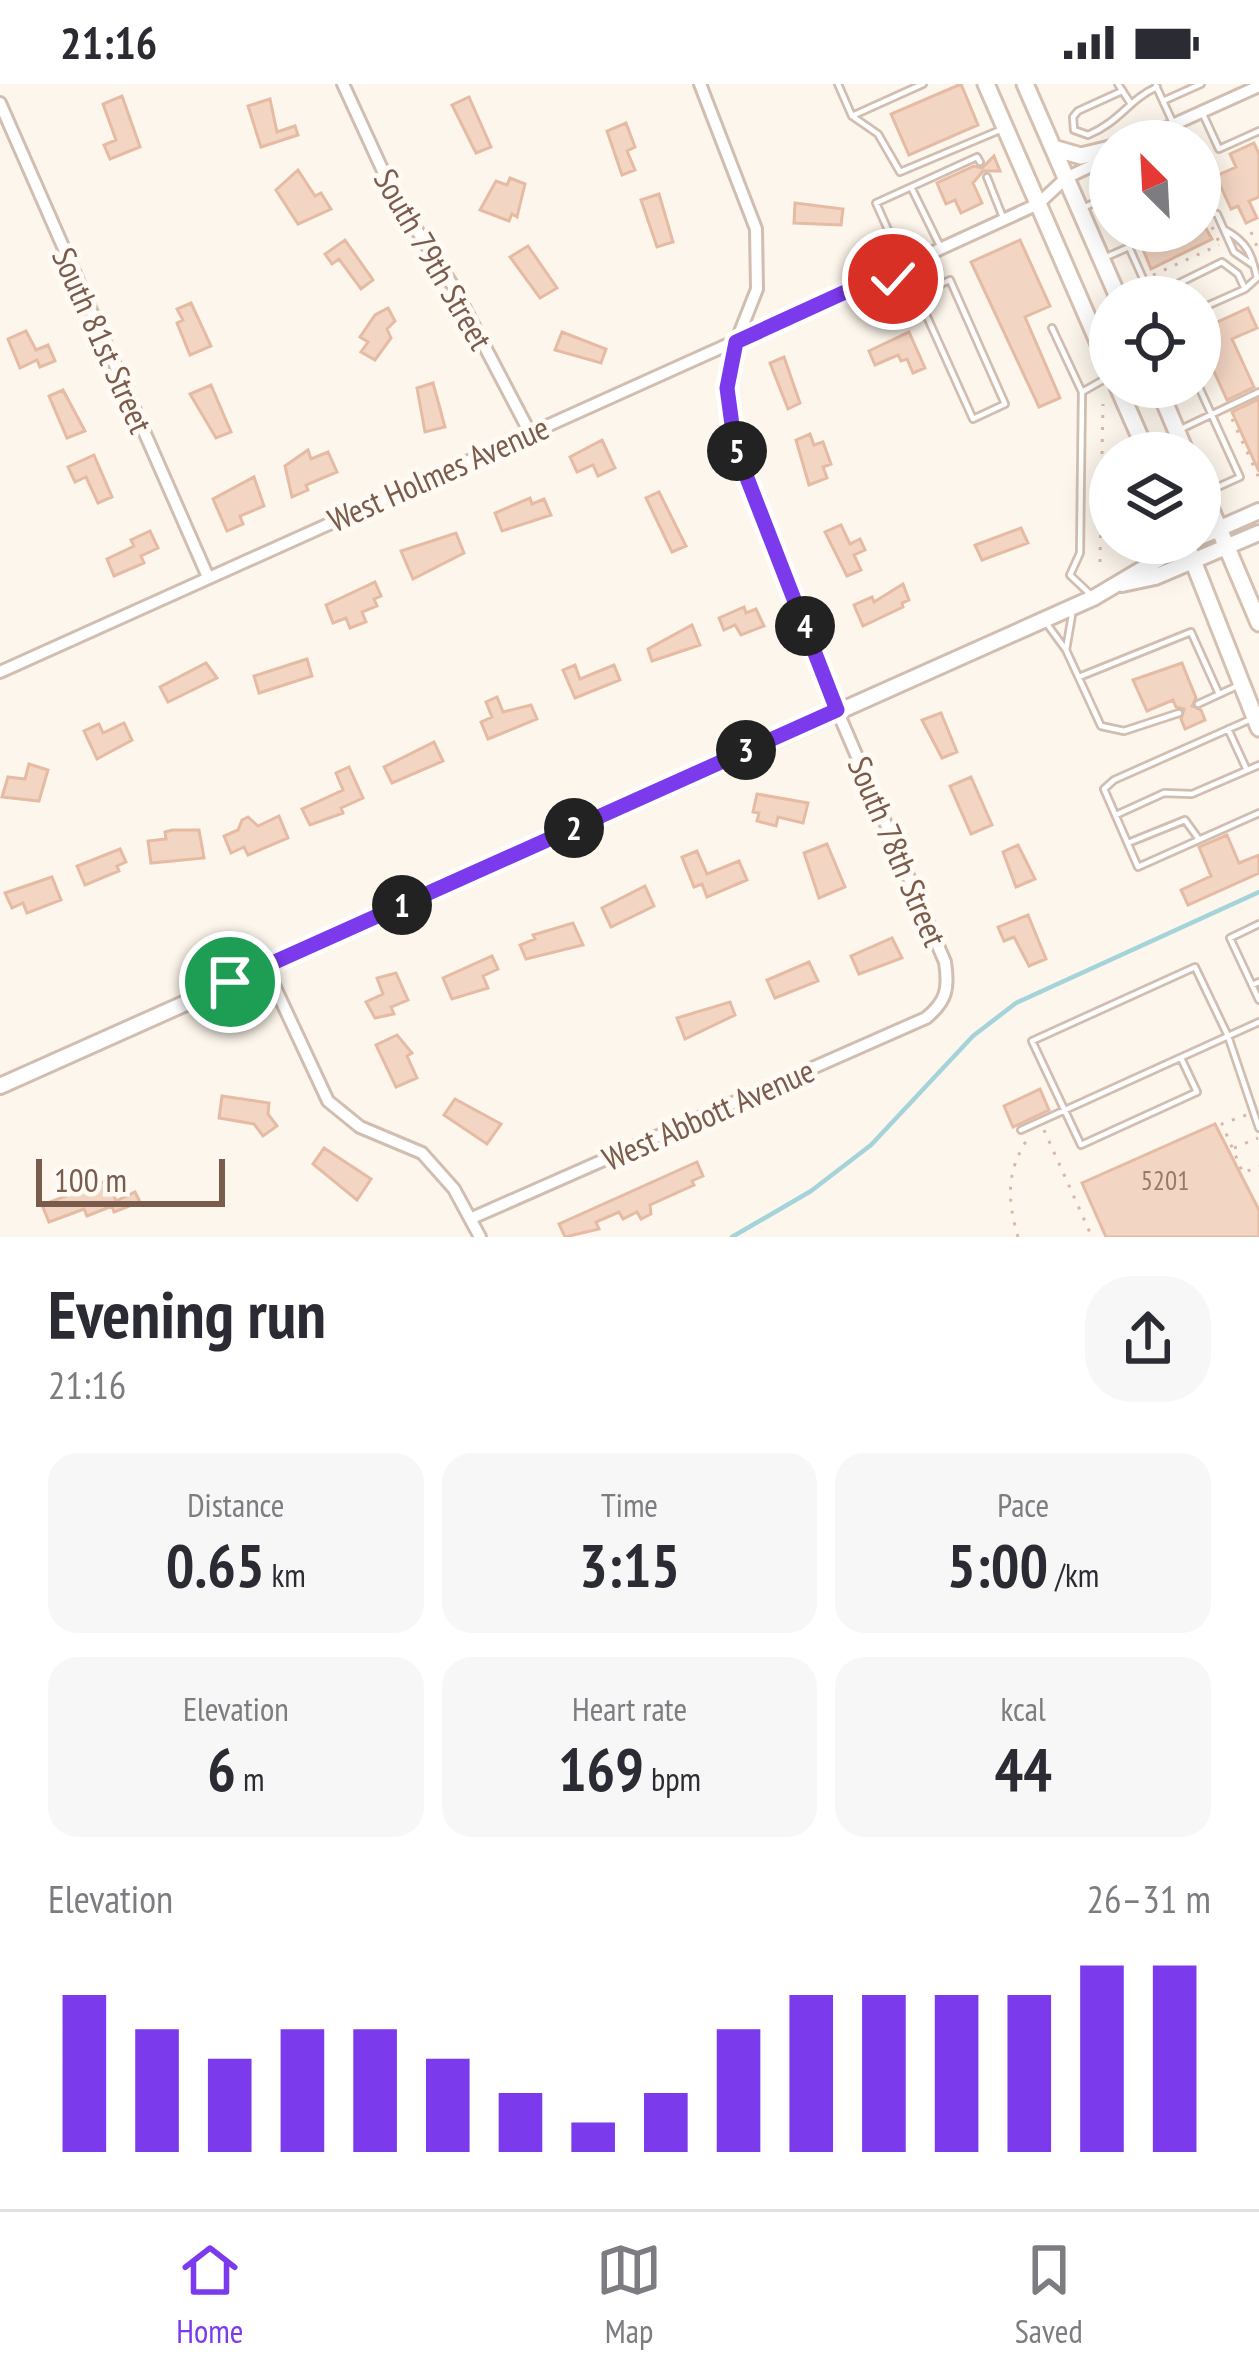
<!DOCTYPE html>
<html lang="en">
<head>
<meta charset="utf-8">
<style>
	body { margin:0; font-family:"PT Sans Narrow",sans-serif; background:#f7f7f7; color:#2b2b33; height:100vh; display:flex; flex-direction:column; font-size:45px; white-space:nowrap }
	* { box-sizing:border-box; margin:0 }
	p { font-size:39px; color:#7c7c81 }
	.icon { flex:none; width:66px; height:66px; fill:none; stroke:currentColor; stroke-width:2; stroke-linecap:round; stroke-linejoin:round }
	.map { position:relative; height:1153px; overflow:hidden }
	.sheet { display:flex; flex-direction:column; background:#fff; flex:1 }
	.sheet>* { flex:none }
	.needle { width:78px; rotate:336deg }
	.controls { position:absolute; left:1089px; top:36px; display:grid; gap:24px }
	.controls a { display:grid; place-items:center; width:132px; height:132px; border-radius:50%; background:#fff; box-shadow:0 6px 30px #0003; font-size:60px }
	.scale { position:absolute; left:36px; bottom:30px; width:189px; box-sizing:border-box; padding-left:12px; border:6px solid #7a5c4d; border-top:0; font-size:33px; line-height:42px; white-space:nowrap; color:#7a5c4d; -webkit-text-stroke:9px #fffaf3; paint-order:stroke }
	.pin { position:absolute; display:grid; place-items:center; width:102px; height:102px; color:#fff; margin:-51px; border:6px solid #fff; border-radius:50%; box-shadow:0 3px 12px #0007 }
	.km { position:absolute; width:60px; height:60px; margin:-30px; border-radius:50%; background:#222; color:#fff; font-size:33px; line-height:60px; text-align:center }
	.round { display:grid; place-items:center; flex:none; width:126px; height:126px; border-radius:48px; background:#f7f7f7 }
	.headline { display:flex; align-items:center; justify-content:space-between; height:204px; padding:0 48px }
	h1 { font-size:66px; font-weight:700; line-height:90px }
	.metrics { display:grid; grid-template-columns:repeat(3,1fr); gap:18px; height:204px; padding:12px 48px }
	.metrics div { display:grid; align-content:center; border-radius:30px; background:#f7f7f7; text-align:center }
	.metrics b { font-size:60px; font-weight:700 }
	.metrics small { font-size:33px; font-weight:400 }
	.metrics p { font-size:33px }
	.chart { height:336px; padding:24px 48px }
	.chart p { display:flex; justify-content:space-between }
	.chart svg { width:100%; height:216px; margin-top:12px; stroke:#7c3aed; stroke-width:6 }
	.status { display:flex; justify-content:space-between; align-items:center; height:84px; padding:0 60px; background:#fff; direction:ltr }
	.status svg { height:33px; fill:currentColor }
	.tabs { display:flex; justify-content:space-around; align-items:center; height:168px; border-top:3px solid #e1e1e2; background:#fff; font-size:33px; color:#7c7c81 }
	.tabs a { display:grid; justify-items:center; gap:6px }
	.tabs .selected { color:#7c3aed }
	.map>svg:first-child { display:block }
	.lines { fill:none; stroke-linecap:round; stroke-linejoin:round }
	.stream { stroke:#a5d3da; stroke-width:4.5 }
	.building { fill:#f3d5c3; stroke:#e6bba3; stroke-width:3 }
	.service-casing { stroke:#d1beb0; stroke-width:10 }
	.minor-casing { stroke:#d1beb0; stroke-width:16 }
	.tertiary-casing { stroke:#d1beb0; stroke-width:20 }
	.secondary-casing { stroke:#d6c0b0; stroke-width:21 }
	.path { stroke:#d9b8a5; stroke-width:3; stroke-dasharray:3 9; stroke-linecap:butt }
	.service { stroke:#fff; stroke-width:4.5 }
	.minor { stroke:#fff; stroke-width:10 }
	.tertiary { stroke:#fff; stroke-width:14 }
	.secondary { stroke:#fff; stroke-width:15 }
	.route-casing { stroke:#fff; stroke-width:24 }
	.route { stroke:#7c3aed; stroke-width:15 }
	.labels { text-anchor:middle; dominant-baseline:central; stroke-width:10; stroke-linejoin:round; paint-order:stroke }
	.number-label { font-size:27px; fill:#987a6a }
	.street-label { font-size:33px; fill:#7a5c4d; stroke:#fffaf3 }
</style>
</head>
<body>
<div class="status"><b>21:16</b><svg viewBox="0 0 49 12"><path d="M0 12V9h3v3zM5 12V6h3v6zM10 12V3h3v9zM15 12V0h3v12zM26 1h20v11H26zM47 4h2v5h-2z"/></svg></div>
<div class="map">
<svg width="1259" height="1153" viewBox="0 0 1259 1153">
	<rect width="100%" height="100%" fill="#fdf6ec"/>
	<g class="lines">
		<path class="stream" d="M732,1153L811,1107L871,1061L973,952L1016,919L1259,808"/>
	</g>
	<path class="building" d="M961,0L978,41L909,71L891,30Z
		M122,12L140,63L110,75L104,61L116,56L103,20Z
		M469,13L491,63L476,69L452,21Z
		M270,15L277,48L295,42L298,51L261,63L248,22Z
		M626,39L635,63L627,67L635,86L622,91L607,47Z
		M1254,59L1259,70V113L1249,117L1257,134L1246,139L1238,122L1231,125L1216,92L1236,83L1230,70Z
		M994,72L1000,87H983L973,99L982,119L961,129L955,116L946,120L937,99L974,82L982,84Z
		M298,86L315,112L321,109L331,125L298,140L276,106Z
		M510,94L525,100L517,133L512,130L509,137L480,126L496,97L507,101Z
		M659,110L673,158L657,163L641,116Z
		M795,119L843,125L841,141L794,139Z
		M1200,134L1212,155L1151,185L1142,163L1166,147H1200Z
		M345,156L373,196L361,205L339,175L332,180L325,170Z
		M1020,156L1050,222L1025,233L1060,314L1039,323L971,178Z
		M528,162L557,204L540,214L510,173Z
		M191,219L211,262L190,271L177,239L183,236L177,225Z
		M388,224L395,237L387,245L391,254L375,276L361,268L368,258L360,253L375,231Z
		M1248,224L1257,244L1232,255L1254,303L1227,316L1205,268L1200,270V246Z
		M26,247L36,266L48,261L55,277L40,283L37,276L20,284L8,255Z
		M562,248L606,265L601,279L555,266Z
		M909,248L925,284L913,289L907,275L901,277L898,271L875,281L869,267Z
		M784,273L800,319L788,325L770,279Z
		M433,299L445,343L425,348L417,304Z
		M211,301L231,348L216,354L190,310Z
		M63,306L85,347L67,354L49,312Z
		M1259,315V388L1232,328Z
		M810,350L814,361L823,358L831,380L823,383L827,394L809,401L796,356Z
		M602,356L615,384L598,392L593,381L577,388L570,373Z
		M308,366L311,375L328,368L337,388L306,401L308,406L292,413L285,382Z
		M94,371L112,413L98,419L86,393L75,398L68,383Z
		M254,393L264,422L240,432L243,440L227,447L213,415Z
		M659,408L686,462L672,468L646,414Z
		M530,414L532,420L544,415L551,431L502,447L495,429Z
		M841,441L850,460L860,455L865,466L854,471L861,486L847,492L825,448Z
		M1021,444L1028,459L982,476L975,461Z
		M150,447L158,464L141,472L144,479L114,492L107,475L134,462L131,456Z
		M456,449L464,469L413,495L401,467Z
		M375,498L381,512L374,515L377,522L362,528L366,538L350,544L346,534L333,539L326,521Z
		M903,500L909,516L902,519L903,523L863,542L854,521L872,513L874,518Z
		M744,523L746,529L756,525L764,542L741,551L735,541L724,546L719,534Z
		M692,541L700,561L652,577L648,565Z
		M307,575L312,592L259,609L254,592Z
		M206,579L217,594L168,618L160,603Z
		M1182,579L1196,614L1192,622L1201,626L1205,636L1185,645L1181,635L1184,625L1176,623L1173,616L1147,627L1133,596Z
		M575,581L580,595L614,581L620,596L575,614L563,586Z
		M497,613L503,628L531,621L537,635L488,655L481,638L492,633L486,618Z
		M941,629L957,668L942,674L922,636Z
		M124,639L132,656L97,675L84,647L99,640L103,649Z
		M434,658L443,677L392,699L384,683Z
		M29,680L48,686L39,717L2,713L8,693L25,695Z
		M349,683L363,714L341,724L343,729L310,741L302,725L343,706L336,689Z
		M971,693L992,741L971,750L950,702Z
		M757,710L808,719L803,739L778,733L776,742L757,737L759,729L753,728Z
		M279,732L288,754L248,771L244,763L231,769L224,752L238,746L242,736L248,733L258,742Z
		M172,746H199L204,774L151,779L148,757L166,755L165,748Z
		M1227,751L1239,779L1259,771V789L1188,821L1181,806L1211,792L1199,763Z
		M827,760L845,803L819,814L804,769Z
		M1018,761L1035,795L1016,803L1003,768Z
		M120,765L126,778L117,782L119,787L85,801L77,782Z
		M697,767L707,790L739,777L747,796L707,813L702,800L694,803L682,773Z
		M52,793L61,816L27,829L23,819L12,824L5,809Z
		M645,802L654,822L611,843L602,824Z
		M1028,831L1046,875L1029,882L1014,853L1004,857L998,843Z
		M573,839L583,861L526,875L520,861L535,855L533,851Z
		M892,854L902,874L859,890L851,872Z
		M492,872L498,885L483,892L488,904L452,915L443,894Z
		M809,878L818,897L775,914L767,896Z
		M396,889L408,916L391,923L394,930L375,934L366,918L383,910L377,894Z
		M730,918L735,931L685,955L677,934Z
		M397,951L412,969L407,972L417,994L396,1003L376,961Z
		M1040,1005L1049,1026L1013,1043L1004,1022Z
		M222,1012L269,1019L268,1030L277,1042L263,1052L254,1040L219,1034Z
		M455,1015L501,1040L487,1060L444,1031Z
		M1215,1040L1259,1126V1153H1106L1082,1099Z
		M324,1064L371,1095L357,1116L313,1080Z
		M697,1078L703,1092L692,1097L694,1101L650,1121L651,1130L641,1135L637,1128L623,1135L619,1128L596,1138L599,1145L565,1153L559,1140Z
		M108,1096L116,1117L135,1108L140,1118L114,1128L112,1122L87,1132L84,1125L49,1138L42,1121Z"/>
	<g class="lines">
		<g class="service-casing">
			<path id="service" d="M838,0L852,32L878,50L900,88L1000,46
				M1118,0L1131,20
				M1156,2L1174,41
				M1122,7L1078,27L1073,33L1074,46L1088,51C1121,37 1128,16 1157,3
				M1163,17L1201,0
				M1202,28L1219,65L1259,47
				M852,32L923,0
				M1166,44L1171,57
				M987,93L1004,136
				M912,105L941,164
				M1083,124L1110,111
				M1200,127L1217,130L1234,168L1253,181
				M1225,146C1247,158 1252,170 1257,194L1246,204
				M1130,162L1155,147
				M1104,174L1129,163L1150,210
				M918,210L950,196L1005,320L973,335L876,119L977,73L980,78
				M1151,213L1222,178L1238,190L1245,205L1200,225
				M1052,244L1082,308
				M1199,303L1240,393L1209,407
				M1183,344L1259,308
				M1090,510L1070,491L1080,469L1082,308L1110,292
				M1047,540L1066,566L1101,642L1124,647L1179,629
				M1066,566L1072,531
				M1079,593L1191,548L1219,610
				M1198,620L1237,602
				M1249,636L1114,696L1104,705L1138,783L1259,729
				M1228,645L1246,684
				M1116,731L1164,709L1192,710L1259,681
				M1128,759L1185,736L1198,754
				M1259,840L1230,854L1252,901L1259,898
				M1252,901L1259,916
				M1181,974L1197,1008L1081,1061L1032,957L1195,883L1228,952L1259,1044
				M1021,1046L1259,938"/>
		</g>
		<g class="minor-casing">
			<path id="minor" d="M343,0L394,111L453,202L529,347
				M0,19L208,493
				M1137,57L1259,2
				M905,181L1038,120L1066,94L1110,73
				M0,588L878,193
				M265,882L328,1017L360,1043L422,1069L454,1105L480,1153
				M472,1134L926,934C947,917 949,904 945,878L837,626L735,363L727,305L736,258L757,205L756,145L700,0"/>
		</g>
		<g class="tertiary-casing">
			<path id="tertiary" d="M1200,453L1259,427
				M1122,500L1155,493L1259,449
				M0,1002L1095,513L1186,459"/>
		</g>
		<g class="secondary-casing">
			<path id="secondary" d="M986,0L1110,285
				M1025,0L1118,213
				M1053,64L1081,72L1110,65
				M1118,303L1147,369
				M1158,303L1186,369
				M1200,400L1259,539
				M1186,459L1259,644"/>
		</g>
		<path class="path" d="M1212,143L1221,162
			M1251,148L1258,165
			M1153,191L1219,161
			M1232,335L1259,394
			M1100,478L1103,320
			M1246,1031L1222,1040L1243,1089L1259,1082
			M1044,1046L1092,1153
			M1234,1064L1258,1054
			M1018,1153C1007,1115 1006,1086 1029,1053"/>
		<use href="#service" class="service"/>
		<use href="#minor" class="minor"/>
		<use href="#tertiary" class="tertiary"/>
		<use href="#secondary" class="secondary"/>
	</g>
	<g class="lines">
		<g class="route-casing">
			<path id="route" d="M230,898L837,626L735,363L727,304L736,258L878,193L893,195"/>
		</g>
		<use href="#route" class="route"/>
	</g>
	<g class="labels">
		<g class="number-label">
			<text x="1165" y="1096">5201</text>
		</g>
		<g class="street-label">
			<text transform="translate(434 175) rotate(60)">South 79th Street</text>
			<text transform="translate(103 256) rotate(66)">South 81st Street</text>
			<text transform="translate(438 389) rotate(-24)">West Holmes Avenue</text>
			<text transform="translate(898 767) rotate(67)">South 78th Street</text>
			<text transform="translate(708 1030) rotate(-24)">West Abbott Avenue</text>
		</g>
	</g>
</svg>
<div class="controls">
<a><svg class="needle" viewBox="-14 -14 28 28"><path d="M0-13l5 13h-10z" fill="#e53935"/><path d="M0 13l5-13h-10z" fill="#7c7c81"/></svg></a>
<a><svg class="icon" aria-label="locate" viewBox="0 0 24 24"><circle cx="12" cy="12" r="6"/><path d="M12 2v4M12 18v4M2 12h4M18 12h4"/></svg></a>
<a><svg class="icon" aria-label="layers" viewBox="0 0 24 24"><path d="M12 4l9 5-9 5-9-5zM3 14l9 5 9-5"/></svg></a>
</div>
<div class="scale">100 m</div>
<div class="pin" style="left:230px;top:898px;background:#1e9e55"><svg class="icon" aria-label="arrive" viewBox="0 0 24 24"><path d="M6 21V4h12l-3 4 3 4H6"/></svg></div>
<div class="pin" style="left:893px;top:195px;background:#d93025"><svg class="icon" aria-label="check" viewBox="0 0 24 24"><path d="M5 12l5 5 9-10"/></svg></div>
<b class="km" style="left:402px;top:821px">1</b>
<b class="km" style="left:574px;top:744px">2</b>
<b class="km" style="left:746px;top:666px">3</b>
<b class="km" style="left:805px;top:542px">4</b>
<b class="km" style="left:737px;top:367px">5</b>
</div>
<section class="sheet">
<div class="headline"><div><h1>Evening run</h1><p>21:16</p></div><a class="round"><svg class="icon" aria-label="share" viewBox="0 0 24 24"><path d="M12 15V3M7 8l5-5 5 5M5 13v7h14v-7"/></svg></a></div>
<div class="metrics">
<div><p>Distance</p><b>0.65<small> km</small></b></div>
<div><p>Time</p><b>3:15</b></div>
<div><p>Pace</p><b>5:00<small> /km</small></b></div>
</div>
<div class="metrics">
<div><p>Elevation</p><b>6<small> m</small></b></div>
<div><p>Heart rate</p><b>169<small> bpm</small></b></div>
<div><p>kcal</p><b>44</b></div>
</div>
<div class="chart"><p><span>Elevation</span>26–31 m</p>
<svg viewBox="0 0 160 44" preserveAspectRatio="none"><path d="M5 44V12M15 44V19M25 44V25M35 44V19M45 44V19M55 44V25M65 44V32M75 44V38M85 44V32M95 44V19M105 44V12M115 44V12M125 44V12M135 44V12M145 44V6M155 44V6"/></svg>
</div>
</section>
<nav class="tabs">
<a class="selected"><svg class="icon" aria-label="home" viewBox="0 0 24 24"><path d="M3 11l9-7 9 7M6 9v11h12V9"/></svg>Home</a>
<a><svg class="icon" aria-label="map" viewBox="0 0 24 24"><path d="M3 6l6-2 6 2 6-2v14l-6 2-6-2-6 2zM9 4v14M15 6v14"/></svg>Map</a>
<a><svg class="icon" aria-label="saved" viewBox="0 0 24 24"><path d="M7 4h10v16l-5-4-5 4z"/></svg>Saved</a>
</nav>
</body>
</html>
